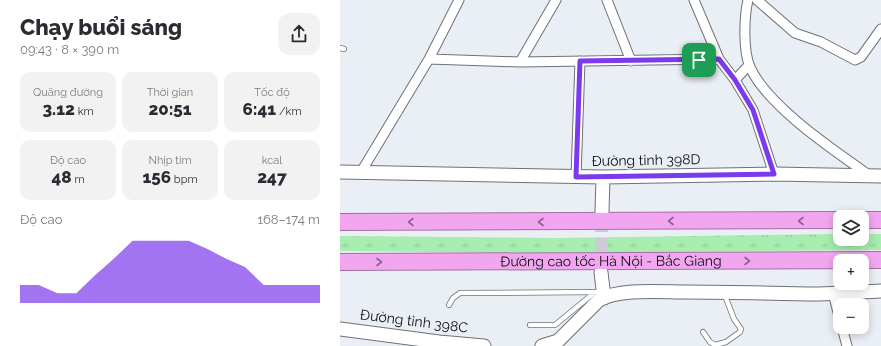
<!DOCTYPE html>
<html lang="vi">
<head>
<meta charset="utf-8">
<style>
	body { margin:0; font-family:Raleway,sans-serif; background:#f2f2f3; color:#2b2b33; height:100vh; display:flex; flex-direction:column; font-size:15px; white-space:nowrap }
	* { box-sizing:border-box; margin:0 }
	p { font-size:13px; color:#7c7c81 }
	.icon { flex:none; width:22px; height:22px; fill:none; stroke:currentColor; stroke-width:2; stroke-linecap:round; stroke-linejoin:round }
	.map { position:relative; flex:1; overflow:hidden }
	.panel { display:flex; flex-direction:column; background:#fff; width:340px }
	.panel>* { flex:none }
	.tools { position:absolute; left:493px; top:210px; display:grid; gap:8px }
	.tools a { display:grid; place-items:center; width:36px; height:36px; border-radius:8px; background:#fff; box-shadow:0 2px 10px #0003; font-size:20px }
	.pin { position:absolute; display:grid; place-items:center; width:34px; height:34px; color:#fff; margin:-17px; border-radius:8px; box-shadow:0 2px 6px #0006 }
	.round { display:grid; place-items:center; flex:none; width:42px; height:42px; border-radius:12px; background:#f2f2f3 }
	.summary { display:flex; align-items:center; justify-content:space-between; height:68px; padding:0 20px }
	h1 { font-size:22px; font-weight:800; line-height:30px }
	.metrics { display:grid; grid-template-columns:repeat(3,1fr); gap:6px; height:68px; padding:4px 20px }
	.metrics div { display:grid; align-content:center; border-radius:10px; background:#f2f2f3; text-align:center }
	.metrics b { font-size:17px; font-weight:800 }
	.metrics small { font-size:11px; font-weight:400 }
	.metrics p { font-size:11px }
	.chart { height:112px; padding:8px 20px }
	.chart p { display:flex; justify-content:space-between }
	.chart svg { width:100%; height:72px; margin-top:4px; fill:#7c3aed; opacity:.7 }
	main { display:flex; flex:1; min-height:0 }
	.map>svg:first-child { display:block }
	.grass { fill:url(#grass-tufts) }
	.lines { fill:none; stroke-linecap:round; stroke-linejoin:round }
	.secondary-tunnel { stroke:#c9cdd3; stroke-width:13; stroke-dasharray:13 6; stroke-linecap:butt }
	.lane-casing { stroke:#6e7177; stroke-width:6 }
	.street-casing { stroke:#6e7177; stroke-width:11 }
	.secondary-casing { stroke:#6e7177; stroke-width:15 }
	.highway-casing { stroke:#a271a2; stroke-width:18 }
	.lane { stroke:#fff; stroke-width:4.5 }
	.street { stroke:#fff; stroke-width:9 }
	.secondary { stroke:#fff; stroke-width:13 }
	.highway { stroke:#f2a6ef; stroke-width:16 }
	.oneway { stroke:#8b628c }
	.route-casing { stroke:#fff; stroke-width:8 }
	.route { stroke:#7c3aed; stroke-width:5 }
	.labels { text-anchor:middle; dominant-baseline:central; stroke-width:3; stroke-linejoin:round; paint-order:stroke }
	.street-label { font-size:14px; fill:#0e0f12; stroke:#eaeef5 }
</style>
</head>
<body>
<main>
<section class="panel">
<div class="summary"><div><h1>Chạy buổi sáng</h1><p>09:43 · 8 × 390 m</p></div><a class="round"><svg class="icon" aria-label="share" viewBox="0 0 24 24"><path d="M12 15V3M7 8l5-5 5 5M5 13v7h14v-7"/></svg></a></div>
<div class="metrics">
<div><p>Quãng đường</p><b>3.12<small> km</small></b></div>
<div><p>Thời gian</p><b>20:51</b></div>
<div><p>Tốc độ</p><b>6:41<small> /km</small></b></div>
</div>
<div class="metrics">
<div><p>Độ cao</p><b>48<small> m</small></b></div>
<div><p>Nhịp tim</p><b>156<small> bpm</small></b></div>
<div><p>kcal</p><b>247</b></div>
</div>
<div class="chart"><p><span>Độ cao</span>168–174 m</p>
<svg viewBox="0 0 160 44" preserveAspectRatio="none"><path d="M0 44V33L10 33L20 38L30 38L40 27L50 17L60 6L70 6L80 6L90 6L100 11L110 17L120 22L130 33L140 33L150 33L160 33V44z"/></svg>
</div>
</section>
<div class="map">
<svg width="541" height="346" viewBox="0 0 541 346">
	<defs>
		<pattern id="grass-tufts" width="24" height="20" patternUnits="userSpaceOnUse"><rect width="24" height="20" fill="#a7edaf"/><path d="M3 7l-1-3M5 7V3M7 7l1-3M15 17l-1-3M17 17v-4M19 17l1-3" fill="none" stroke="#8fca96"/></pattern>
	</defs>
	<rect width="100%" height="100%" fill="#eaeef5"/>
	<path class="grass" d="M500,234V239H522V234H541V250L202,253L0,251V236L216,238Z"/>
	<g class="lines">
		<path class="secondary-tunnel" d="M261,270L262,212"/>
		<g class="lane-casing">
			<path id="lane" d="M0,48L4,49
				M109,305L113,298L120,293L262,292
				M190,325H215L254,293
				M363,332L370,342L375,345L386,342L400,332L401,329L394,319L384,293"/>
		</g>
		<g class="street-casing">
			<path id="street" d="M267,0L291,61
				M354,0L379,59L395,80L413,110L434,174
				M408,0C404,17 403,51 410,67C427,106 495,151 529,175
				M417,0L455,33L481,42L515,60L521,57L541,29
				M89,59L180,62L379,59
				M180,62L216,0
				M395,80L409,65
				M21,172L89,59L119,0
				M236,177L240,61
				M493,293L500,320
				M502,327L507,346"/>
		</g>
		<g class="secondary-casing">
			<path id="secondary" d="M0,172L263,177L434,174L541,176
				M262,212L263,177
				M261,272L264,298
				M0,329L99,342L144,346
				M202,346L218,341L259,300C279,288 322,292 346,292C388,292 429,293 471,294C494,294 518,292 541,291"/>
		</g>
		<g class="highway-casing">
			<g id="highway">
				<path d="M522,220H541"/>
				<path d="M0,222L500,220"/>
				<path id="s1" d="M0,262L541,260"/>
			</g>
		</g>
		<use href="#lane" class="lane"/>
		<use href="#street" class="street"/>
		<use href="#secondary" class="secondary"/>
		<use href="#highway" class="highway"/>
	</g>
	<defs><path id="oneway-chevron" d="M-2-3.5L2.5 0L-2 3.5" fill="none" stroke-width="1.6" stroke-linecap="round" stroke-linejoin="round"/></defs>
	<g class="oneway">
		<use href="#oneway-chevron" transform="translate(331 221) rotate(180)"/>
		<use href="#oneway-chevron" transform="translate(461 221) rotate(180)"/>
		<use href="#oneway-chevron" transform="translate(71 222) rotate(180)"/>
		<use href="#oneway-chevron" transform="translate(201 222) rotate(180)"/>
		<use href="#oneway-chevron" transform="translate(407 261)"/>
		<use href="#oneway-chevron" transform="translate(39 262)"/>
	</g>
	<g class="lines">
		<g class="route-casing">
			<path id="route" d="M379,59L395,80L413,110L434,174L236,177L240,61Z"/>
		</g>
		<use href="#route" class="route"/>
	</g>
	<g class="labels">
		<g class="street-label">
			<text transform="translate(306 160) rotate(-1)">Đường tỉnh 398D</text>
			<text stroke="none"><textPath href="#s1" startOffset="271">Đường cao tốc Hà Nội - Bắc Giang</textPath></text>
			<text transform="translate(74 321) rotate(7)">Đường tỉnh 398C</text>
		</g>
	</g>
</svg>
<div class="tools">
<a><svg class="icon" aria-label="layers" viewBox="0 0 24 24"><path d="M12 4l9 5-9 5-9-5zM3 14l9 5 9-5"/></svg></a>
<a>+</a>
<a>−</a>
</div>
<div class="pin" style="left:359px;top:60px;background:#1e9e55"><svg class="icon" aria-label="arrive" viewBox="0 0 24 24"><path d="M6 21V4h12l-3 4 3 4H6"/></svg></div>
</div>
</main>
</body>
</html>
